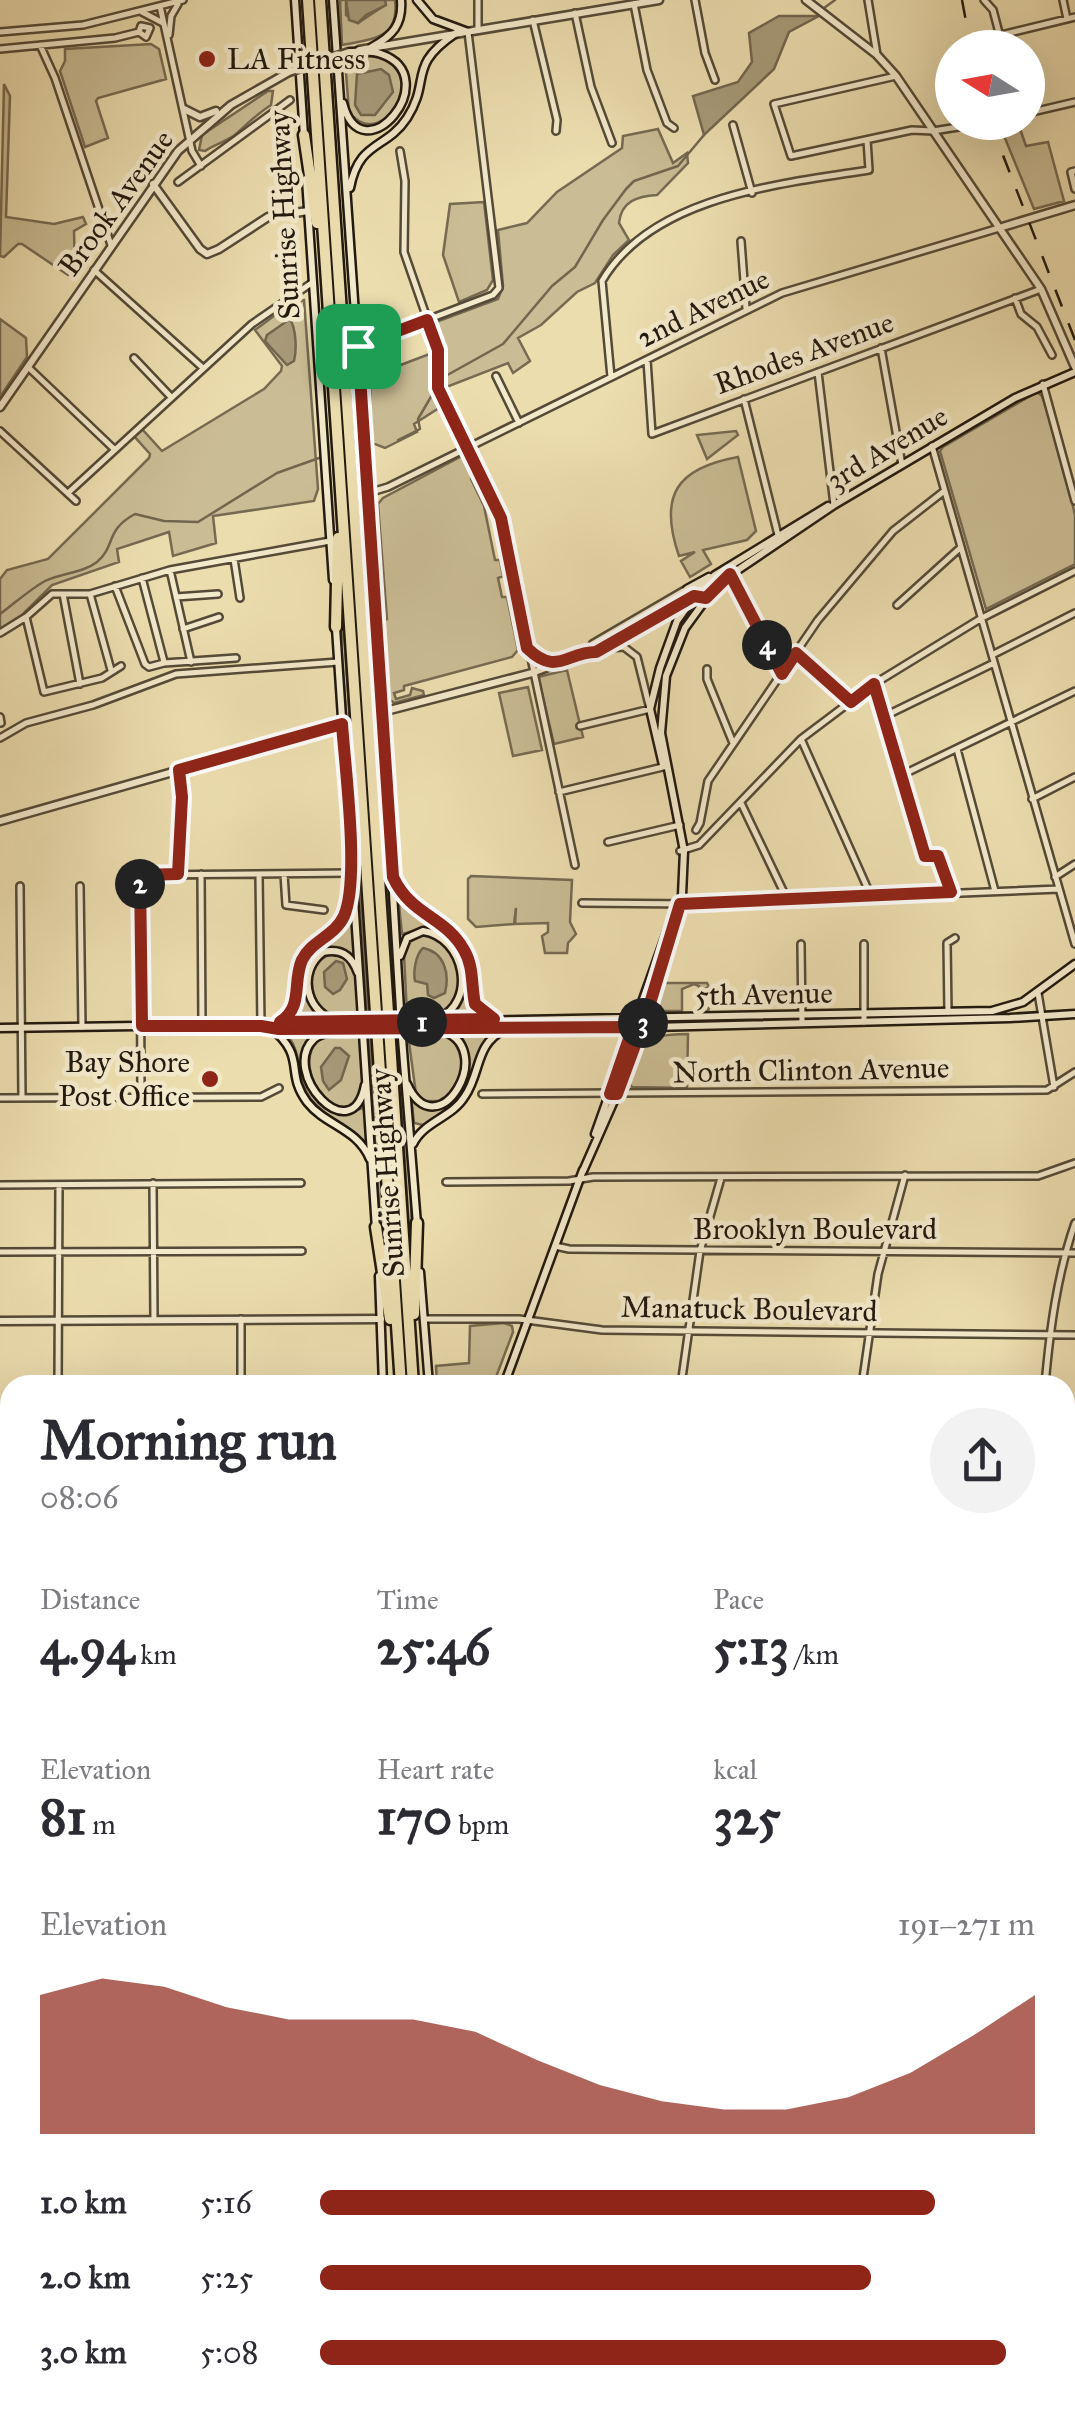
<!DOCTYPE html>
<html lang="en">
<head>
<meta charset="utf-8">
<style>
	body { margin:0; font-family:"IM FELL Great Primer",serif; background:#f2f2f3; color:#2b2b33; height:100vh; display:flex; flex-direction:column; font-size:38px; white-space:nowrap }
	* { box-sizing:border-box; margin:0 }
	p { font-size:32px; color:#7c7c81 }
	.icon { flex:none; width:55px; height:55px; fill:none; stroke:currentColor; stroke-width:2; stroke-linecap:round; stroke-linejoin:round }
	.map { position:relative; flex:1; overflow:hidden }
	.side { position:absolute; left:0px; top:1375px; width:1075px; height:1038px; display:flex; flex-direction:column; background:#fff; border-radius:30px 30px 0 0; box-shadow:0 10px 40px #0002 }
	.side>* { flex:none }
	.needle { width:65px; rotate:281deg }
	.controls { position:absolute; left:935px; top:30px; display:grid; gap:20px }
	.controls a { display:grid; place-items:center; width:110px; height:110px; border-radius:50%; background:#fff; box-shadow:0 10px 40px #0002; font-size:50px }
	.pin { position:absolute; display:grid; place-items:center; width:85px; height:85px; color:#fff; margin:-42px; border-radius:20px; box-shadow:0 5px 15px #0006 }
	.km { position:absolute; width:50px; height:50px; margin:-25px; border-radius:50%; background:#222; color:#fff; font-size:28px; line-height:50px; text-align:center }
	.round { display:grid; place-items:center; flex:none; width:105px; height:105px; border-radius:52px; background:#f2f2f3 }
	.headline { display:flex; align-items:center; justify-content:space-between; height:170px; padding:0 40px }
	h1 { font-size:55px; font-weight:700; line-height:75px }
	.metrics { display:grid; grid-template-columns:repeat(3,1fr); gap:15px; height:170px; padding:10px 40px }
	.metrics div { display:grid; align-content:center }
	.metrics b { font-size:50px; font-weight:700 }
	.metrics small { font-size:28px; font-weight:400 }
	.metrics p { font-size:28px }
	.chart { height:280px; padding:20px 40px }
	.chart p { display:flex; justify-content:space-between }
	.chart svg { width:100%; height:180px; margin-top:10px; fill:#8f2418; opacity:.7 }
	ul { padding:0 40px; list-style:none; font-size:32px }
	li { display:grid; grid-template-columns:160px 120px 1fr; align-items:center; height:75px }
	li i { height:25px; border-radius:12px; background:#8f2418 }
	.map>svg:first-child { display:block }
	.green { fill:#cabc94; stroke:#766a52; stroke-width:2.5 }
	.water { fill:#a79a79; stroke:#72664f; stroke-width:2.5 }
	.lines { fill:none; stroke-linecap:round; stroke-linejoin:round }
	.stream { stroke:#72664f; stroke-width:2.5 }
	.minor-casing { stroke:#544a37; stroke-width:10 }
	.tertiary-casing { stroke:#544a37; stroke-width:11 }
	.secondary-casing { stroke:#22190f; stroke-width:11 }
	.motorway-casing { stroke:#22190f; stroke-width:15 }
	.minor { stroke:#f3e9cb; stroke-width:5 }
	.tertiary { stroke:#f3e9cb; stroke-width:6 }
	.secondary { stroke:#f3e9cb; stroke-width:6 }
	.motorway { stroke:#ecddaf; stroke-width:10 }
	.rail { stroke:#22190f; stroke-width:2.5; stroke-dasharray:18 18; stroke-linecap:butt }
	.tertiary-bridge-casing { stroke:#544a37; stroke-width:11; stroke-linecap:butt }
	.secondary-bridge-casing { stroke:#22190f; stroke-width:11; stroke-linecap:butt }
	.tertiary-bridge { stroke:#f3e9cb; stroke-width:6 }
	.secondary-bridge { stroke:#f3e9cb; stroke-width:6 }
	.route-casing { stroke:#fff; stroke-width:20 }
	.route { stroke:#8f2418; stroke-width:12 }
	.poi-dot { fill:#8f2418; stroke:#f3e9cb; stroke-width:4 }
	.labels { text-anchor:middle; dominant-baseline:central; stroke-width:9; stroke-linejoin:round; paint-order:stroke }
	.poi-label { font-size:30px; fill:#22190f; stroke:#f3e9cb; text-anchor:start }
	.street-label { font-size:30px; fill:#22190f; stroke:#f3e9cb }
</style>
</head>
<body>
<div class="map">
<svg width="1075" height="2411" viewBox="0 0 1075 2411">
	<rect width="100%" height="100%" fill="#ecddaf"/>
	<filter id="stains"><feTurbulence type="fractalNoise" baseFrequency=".002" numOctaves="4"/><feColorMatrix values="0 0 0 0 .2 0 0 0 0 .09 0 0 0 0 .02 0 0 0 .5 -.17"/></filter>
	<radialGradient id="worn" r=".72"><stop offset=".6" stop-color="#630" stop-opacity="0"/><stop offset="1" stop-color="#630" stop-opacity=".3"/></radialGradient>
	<path class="green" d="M340,0H346V15L358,23L385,5V0H395C400,39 372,39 342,45Z
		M151,44L159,49L166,79L98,98L96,101L108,138L85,147L60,71L65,61V49Z
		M367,56C437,58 385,158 349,112L345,60Z
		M4,84L10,96L6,217L54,224L83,217L86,224L74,231L75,274L68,275L22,244H18L4,257L0,256Z
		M268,91H273L271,105C257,114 248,123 236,134C228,141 215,144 205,151L199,150L202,135Z
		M1018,123L1026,146L1048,142L1064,201L1034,209L1000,126Z
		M658,129L673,163L687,153L688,163L657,195C638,196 621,201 619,223L629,240L613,255L595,283L577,292L541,325L518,338L530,361L513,373L508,363L444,388L443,345L436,322L498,299L503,286L498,230L527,223L557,192L622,148L623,136Z
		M484,202L493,280L487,290L459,302L443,255L450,204Z
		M304,300L318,489L314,501L213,516L216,543L173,556L169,532L117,549L119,562L52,585L22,615L0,629V579L7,570L48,559L149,458L150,454L134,436L142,429L162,451L264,389L281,371L282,366L255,330L290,304Z
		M0,319L26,338L27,357L0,397Z
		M432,353L433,392L439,408L414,424L417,432L385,448L372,443L370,387L397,376L398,366Z
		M1037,392L1042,396L1059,447L1075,515V564L986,609L940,451L943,447Z
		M736,431L738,435L707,459L697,435Z
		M462,456L474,473L471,479L484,506L495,560H500L503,576L498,578L502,597H507L518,650L512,657L404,686V690L394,693L396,699L410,695L412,688L423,691L424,695L394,703L387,697L384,621L387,619L378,504L383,498Z
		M738,457L756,531L747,540L703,550L711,564L690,577L681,561L695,552L679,556C658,495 677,468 738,457Z
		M369,607L374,628L406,1140L409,1141L412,1230L409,1229Z
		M343,619L385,1244L379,1205L362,922L341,648Z
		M567,670L583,737L554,744L538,677Z
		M528,687L542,750L513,756L499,693Z
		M471,876L572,880L570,922L576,934L568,943L567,953H545L542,936L548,932V923L515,924L516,908L514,924L476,927L468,919V879Z
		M398,895C419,914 455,931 466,959C472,977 469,996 476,1013L453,1015C472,989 470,939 432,929C420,926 413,932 402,934Z
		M347,919L352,920L357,962L340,948C303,947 297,991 317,1015L295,1017C301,1001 299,977 307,961C314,945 336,935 347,919Z
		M424,933C459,947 470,978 449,1010L407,1014L404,955L407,944Z
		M337,953C361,964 357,991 359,1014L326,1013C306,996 305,957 337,953Z
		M664,983H707L709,987L704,989L705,1007L709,1008L708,1011H699V986L694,984L682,989V1011H660L657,1005Z
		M493,1030C463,1075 478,1095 423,1125L414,1123L411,1096L430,1110C457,1107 472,1080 468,1053C467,1045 461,1037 459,1031Z
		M317,1033C300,1055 302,1102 333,1112C345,1116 355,1109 365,1108L367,1145C351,1125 325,1118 310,1098C296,1078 303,1055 288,1036Z
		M688,1034L687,1088L632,1087L629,1083C646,1041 640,1035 688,1034Z
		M361,1035C362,1059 373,1120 331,1105C312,1088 300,1059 319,1038Z
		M408,1035H450C469,1063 464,1076 444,1101H424L416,1094Z
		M504,1323L512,1326L513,1332L493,1385H437L436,1366L469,1363L470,1326Z
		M1065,2090H1075V2111H1071L1069,2130L1075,2132V2221L1065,2219Z"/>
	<path class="water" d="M346,0H385L386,5L366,15L358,23L349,20Z
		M779,16H819L789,32L774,69L704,135L693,96L738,82L752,62L749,33Z
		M381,69L389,75L393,92L375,115H361L355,105L357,74Z
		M290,319C296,329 297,349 294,361L287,365L265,341L267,335Z
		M423,948C444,952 450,973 445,993L434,998L428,995L427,984L415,981C413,971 416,954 423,948Z
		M336,961L343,963L347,979L340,990L333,994L325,987L324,972Z
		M335,1048H340L349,1056L341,1080L329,1090L323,1081L321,1067Z"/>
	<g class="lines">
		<path class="stream" d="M824,8L835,0
			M442,378L503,344L552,286L575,267L603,220L626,189L634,181L678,166L704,135
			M398,440L420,429L418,419L432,395
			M0,614C15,603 29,590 45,581C61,573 83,573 97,562C116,546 105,530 135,514L164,521L198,522L277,473L319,458"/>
		<g class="minor-casing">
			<path id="minor" d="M695,0L705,53L715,80
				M868,0L877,55
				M984,0L993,10L1003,48
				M1063,0L1067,19
				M634,4L647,70L667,123L674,128
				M160,6L192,151L201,166
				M142,12L163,23
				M575,13L591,87L612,143
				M533,20L557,120L556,131
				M478,30V0
				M0,32L83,25L183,0
				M169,35L171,16L178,4
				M1001,35L1075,17
				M40,45L55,78L111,245
				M0,49L115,38L139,32L146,37L150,28L141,26L139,32
				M896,76L774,104L791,156L912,130L933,131L977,124
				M1028,113L1075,102
				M733,125L752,193
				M400,151L405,181L404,252L438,350V388L501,517L575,865
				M1075,171L1071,172L1075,189
				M178,182L290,100
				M741,241L746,308
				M94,270L203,368
				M1015,298L1021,314L1037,327L1052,355
				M358,346L493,295L499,288L468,32
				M881,348L902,465
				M134,358L171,397
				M647,360L652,434L1041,289
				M28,367L114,449
				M818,372L834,505
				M496,376L519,423
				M611,377L602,281C652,196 780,184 869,170L867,140
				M1043,384L1075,501
				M744,399L778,535
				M0,431L76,501
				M932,446L1075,944
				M68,493L252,324L313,282
				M368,493L388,487L782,293L999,228
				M234,559L240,598
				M170,570L191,662
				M730,574L782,674
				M142,578L164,662
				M115,586L145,664L149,667L164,663L236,658
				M63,594L80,684
				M90,594L111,670
				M176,597L218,594
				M897,605L960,548
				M183,629L219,617
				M0,633L26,617
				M796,653L851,702
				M992,655L1075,613
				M121,666L102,678L44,692L26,617L52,594H90L170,570L330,541
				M707,669V679L733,743
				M874,684L925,856H938L951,892
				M885,716L994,663
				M0,717L1,723
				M580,726L650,709L637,657L624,647L606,648
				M0,738L26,723L93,705L176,674L338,662
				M801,739L871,896
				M957,749L995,891
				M902,775L1075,691
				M559,792L667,766
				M1032,799L1075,777
				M741,803L787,899
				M696,830L700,823L708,781L818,620L893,531L943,492
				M608,842L680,825
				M680,851L699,845L801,739L874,684L980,619L1075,571
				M201,874L202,1026
				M284,874L286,905L324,910
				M178,875L182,797L179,770
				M259,875L261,1025
				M1055,877L1075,864
				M20,886L22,1098
				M80,886L82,1027
				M582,903L691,904L1059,889
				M801,944L802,1023
				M864,944V1022
				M1038,993L1054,1087
				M948,1012L947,943L955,938
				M482,1094L1047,1090L1075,1072
				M141,1097L140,875L352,873
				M0,1098L261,1097L279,1088
				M446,1182L569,1181L593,1177L1038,1176L1075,1163
				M153,1183L154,1320
				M0,1185L301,1183
				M555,1246L569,1249L1075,1253
				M0,1252L302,1251
				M424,1319H519L602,1330L1075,1335
				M58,1385L59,1185
				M241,1385V1319
				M681,1385L700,1251L721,1178
				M862,1385L878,1274L905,1175
				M1045,1385C1050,1329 1057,1275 1075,1223
				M0,1408H10
				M1065,1416H1075
				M0,1489H10
				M1065,1498H1075
				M0,1573H10
				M0,1660H10
				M1065,1669H1075
				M0,1746H10
				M1065,1755H1075
				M0,1833H10
				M1065,1841H1075
				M1065,1926H1075
				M0,1927H10
				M1065,1984H1075
				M0,1988L10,1987
				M1065,2044H1075
				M0,2066L10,2068
				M0,2176L10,2178
				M1065,2259L1075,2261
				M0,2285L10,2287
				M1065,2320L1075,2322
				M76,2402L120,2411
				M845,2402L889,2411
				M0,2406L10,2389
				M722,2411L724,2402
				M992,2411L994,2402"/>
		</g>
		<g class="tertiary-casing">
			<path id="tertiary" d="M806,0L877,55L896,76L1041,289L1075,367
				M359,50L659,0
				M184,109L200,117L216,111
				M153,184L200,249L207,254L219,249L268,217L308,211
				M999,228L1075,205
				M0,407L178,151L231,105L289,72
				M527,648L544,661L559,663
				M590,651L593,644L684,591L709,592
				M382,712L532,673L590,651L596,652L686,600L698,596L705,597
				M0,821L342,724
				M0,1321L381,1319
				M1065,1582H1075
				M1065,2382L1075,2384
				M389,2402L392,2411"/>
		</g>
		<g class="secondary-casing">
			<path id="secondary" d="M295,0L304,136
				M333,0L373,571
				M417,0L433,19L468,32
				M372,47C392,36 403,25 401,0
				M343,103C362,178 447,77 381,54C371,50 359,52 349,52
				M306,179L333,580
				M350,188C359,140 386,150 407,118C432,79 406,67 456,33
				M687,589L709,577
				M336,628L376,1229
				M377,628L401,1026L417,1224
				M663,765L650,709L660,668L677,621L699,590L715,575L828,506
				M396,882C411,916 452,922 467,956C474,972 472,988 475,1004L492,1019
				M400,956L407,938L423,931C465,937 478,1003 437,1019
				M333,1020C305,1009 298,971 323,952C342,948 352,956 358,973
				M280,1022C304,1006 291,981 303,958C320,928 344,940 350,890
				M413,1022L992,1011L1023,1002L1075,964
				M270,1027C308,1058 284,1071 307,1102C326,1126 357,1128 370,1159
				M0,1028L352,1023
				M272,1028L334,1029
				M413,1028L652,1027L1010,1018L1075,1014
				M352,1029C340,1031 323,1031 314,1039C279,1072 352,1152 365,1085
				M407,1084C438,1152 501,1045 439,1030
				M595,1134L673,915
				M413,1144C424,1121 452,1118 465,1096C481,1073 475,1044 504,1030
				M583,1171L617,1094L648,1010L682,895L684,851L661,733L666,676L685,628L717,584L834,505L1015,398L1075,372
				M420,1272L429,1385
				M379,1276L383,1385
				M504,1385L583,1170
				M0,2234L10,2225
				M472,2402L475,2411
				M542,2402L545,2411"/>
		</g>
		<g class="motorway-casing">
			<path id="motorway" d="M308,0L401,1385
				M320,0L413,1385
				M304,135L317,223
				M362,528L377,628
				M336,627L338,538
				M376,1227L390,1319
				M414,1314L417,1223
				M486,2402L488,2411
				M503,2402L506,2411
				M515,2402L518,2411
				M526,2402L529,2411"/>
		</g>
		<use href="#minor" class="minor"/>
		<use href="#tertiary" class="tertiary"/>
		<use href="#secondary" class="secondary"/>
		<use href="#motorway" class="motorway"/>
		<path class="rail" d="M962,0L971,48
			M990,122L1075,340"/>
		<g class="tertiary-bridge-casing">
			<path id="tertiary-bridge" d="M289,72L349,52"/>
		</g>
		<g class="secondary-bridge-casing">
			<path id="secondary-bridge" d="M352,1023L413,1022
				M352,1029L413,1028"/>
		</g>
		<use href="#tertiary-bridge" class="tertiary-bridge"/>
		<use href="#secondary-bridge" class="secondary-bridge"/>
	</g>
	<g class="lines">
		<g class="route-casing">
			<path id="route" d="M427,320L438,350V388L501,518L527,648C557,677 566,652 596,652L694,596L706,598L730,574L782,674L796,653L851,702L874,684L925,856H938L951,892L680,904L648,1010L617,1094H610L633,1027L279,1029L261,1026H142L140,875L178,874L182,797L179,770L342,724C345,768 360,880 344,916C335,936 311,941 302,960C292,983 304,1006 280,1022L494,1019L475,1004C471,985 474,967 464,950C445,916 411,916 393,877L358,346Z"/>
		</g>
		<use href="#route" class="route"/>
	</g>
	<g class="poi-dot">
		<circle cx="207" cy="59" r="10"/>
		<circle cx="210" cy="1079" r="10"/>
	</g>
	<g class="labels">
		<g class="poi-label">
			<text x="227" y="59">LA Fitness</text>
			<text x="190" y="1062" text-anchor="end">Bay Shore<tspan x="190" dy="34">Post Office</tspan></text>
		</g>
		<g class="street-label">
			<text transform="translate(116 203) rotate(-54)">Brook Avenue</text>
			<text transform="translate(284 215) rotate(-93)">Sunrise Highway</text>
			<text transform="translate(703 308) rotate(-26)">2nd Avenue</text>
			<text transform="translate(804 353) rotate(-20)">Rhodes Avenue</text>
			<text transform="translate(887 448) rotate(-31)">3rd Avenue</text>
			<text transform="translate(764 994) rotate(-1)">5th Avenue</text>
			<text transform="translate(811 1070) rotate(-1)">North Clinton Avenue</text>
			<text transform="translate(387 1173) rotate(-94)">Sunrise Highway</text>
			<text x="815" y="1229">Brooklyn Boulevard</text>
			<text transform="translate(749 1309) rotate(1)">Manatuck Boulevard</text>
		</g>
	</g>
	<rect width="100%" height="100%" filter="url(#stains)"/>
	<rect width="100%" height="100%" fill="url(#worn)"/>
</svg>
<div class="controls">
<a><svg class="needle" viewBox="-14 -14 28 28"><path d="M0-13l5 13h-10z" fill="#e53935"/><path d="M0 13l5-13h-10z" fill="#7c7c81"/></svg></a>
</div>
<div class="pin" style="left:358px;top:346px;background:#1e9e55"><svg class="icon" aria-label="arrive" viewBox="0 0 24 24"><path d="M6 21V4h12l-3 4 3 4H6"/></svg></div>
<b class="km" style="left:422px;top:1022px">1</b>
<b class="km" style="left:140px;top:884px">2</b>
<b class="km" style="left:643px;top:1023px">3</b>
<b class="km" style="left:767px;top:645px">4</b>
<section class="side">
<div class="headline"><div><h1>Morning run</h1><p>08:06</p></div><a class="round"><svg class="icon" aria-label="share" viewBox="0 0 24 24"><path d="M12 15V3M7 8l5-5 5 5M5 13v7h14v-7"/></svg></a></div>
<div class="metrics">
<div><p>Distance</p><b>4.94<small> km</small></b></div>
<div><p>Time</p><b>25:46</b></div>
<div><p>Pace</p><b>5:13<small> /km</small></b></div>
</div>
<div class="metrics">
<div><p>Elevation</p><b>81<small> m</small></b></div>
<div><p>Heart rate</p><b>170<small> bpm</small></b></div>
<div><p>kcal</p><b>325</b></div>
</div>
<div class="chart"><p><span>Elevation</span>191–271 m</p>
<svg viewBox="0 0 160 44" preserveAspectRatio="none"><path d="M0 44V10L10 6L20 8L30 13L40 16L50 16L60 16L70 19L80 26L90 32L100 36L110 38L120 38L130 35L140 29L150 20L160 10V44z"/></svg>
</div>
<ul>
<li><b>1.0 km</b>5:16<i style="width:86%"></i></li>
<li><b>2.0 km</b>5:25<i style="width:77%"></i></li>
<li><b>3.0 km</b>5:08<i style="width:96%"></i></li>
</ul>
</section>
</div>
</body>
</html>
